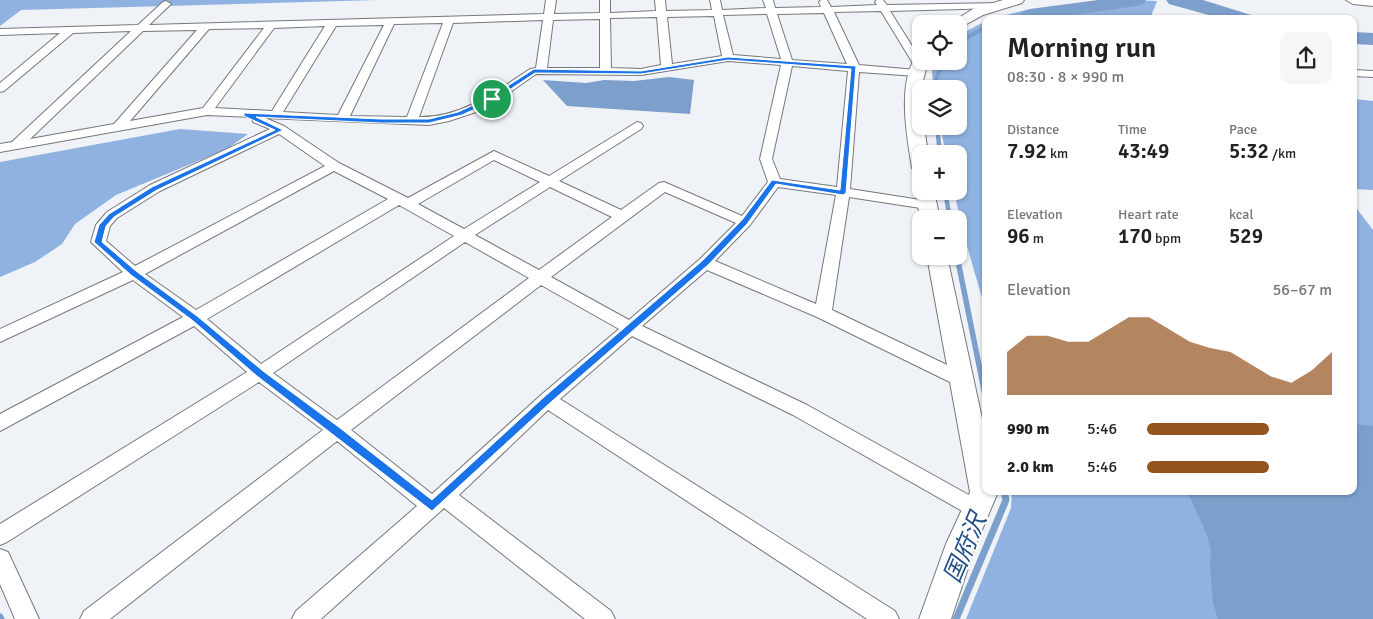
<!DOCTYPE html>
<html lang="en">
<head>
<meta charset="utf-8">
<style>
	body { margin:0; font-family:Signika,"Noto Sans JP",sans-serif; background:#f6f6f6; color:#222; height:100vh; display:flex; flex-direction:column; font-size:19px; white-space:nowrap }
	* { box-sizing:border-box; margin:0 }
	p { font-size:16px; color:#767676 }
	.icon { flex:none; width:28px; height:28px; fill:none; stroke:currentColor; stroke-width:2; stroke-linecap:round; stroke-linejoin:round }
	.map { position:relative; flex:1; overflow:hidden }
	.drawer { position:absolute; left:982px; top:15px; width:375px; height:480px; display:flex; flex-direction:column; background:#fff; border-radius:10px; box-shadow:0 1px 4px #0004 }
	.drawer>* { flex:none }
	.tools { position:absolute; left:912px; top:15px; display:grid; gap:10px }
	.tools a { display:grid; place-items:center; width:55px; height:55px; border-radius:10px; background:#fff; box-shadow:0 1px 4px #0004; font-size:25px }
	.pin { position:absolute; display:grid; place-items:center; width:42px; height:42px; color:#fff; margin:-21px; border:2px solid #fff; border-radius:50%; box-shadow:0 1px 5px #0007 }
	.round { display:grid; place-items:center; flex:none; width:52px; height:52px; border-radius:10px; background:#f6f6f6 }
	.headline { display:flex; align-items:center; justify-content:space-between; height:85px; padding:0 25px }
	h1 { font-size:28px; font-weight:600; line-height:38px }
	.metrics { display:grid; grid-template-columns:repeat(3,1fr); gap:8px; height:85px; padding:5px 25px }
	.metrics div { display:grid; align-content:center }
	.metrics b { font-size:21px; font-weight:600 }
	.metrics small { font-size:14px; font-weight:400 }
	.metrics p { font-size:14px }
	.chart { height:140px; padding:10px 25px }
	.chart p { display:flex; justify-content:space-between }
	.chart svg { width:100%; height:90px; margin-top:5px; fill:#94541e; opacity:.7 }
	ul { padding:0 25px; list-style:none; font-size:16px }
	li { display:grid; grid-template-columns:80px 60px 1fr; align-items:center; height:38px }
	li i { height:12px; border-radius:6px; background:#94541e }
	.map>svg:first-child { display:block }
	.forest { fill:#8fb2e0 }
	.water { fill:#7d9fcc }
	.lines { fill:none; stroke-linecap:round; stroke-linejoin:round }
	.stream-far3 { stroke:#7d9fcc; stroke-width:4 }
	.stream-far2 { stroke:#7d9fcc; stroke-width:4.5 }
	.stream-far1 { stroke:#7d9fcc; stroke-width:5.5 }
	.stream { stroke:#7d9fcc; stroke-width:7 }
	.river { fill:#7d9fcc; fill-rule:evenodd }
	.street-casing { stroke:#75787c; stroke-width:2 }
	.secondary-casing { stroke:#75787c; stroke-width:2 }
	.street { fill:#fff; fill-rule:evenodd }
	.secondary { fill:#fff; fill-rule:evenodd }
	.route { fill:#1a73e8; stroke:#fff; fill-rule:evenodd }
	.labels { text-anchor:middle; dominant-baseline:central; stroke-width:4.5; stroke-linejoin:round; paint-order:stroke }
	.near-water-label { font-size:24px; font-style:italic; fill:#224f88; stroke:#fff }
</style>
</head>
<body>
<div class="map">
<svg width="1373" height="619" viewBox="0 0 1373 619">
	<rect width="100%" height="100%" fill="#eff2f7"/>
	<path class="forest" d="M0,0H377L21,10L0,26Z
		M1126,0L1157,1L1150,19H991L1022,11Z
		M986,21V312L963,232L954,191H959V154H946L940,126H959V89H933L932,70L935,61H959V35Z
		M1354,99L1373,101V190L1354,189Z
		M180,129L248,134L227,149L116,195L75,224L62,244L35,262L0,277V162Z
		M1354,205L1373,230V619H966L1011,508L1012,491H1354Z"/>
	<path class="water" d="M669,77L694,80L690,114L567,106L543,80L586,83L604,80L634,81Z
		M1354,424L1373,426V619H1218L1213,603L1210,567L1211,551L1207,535L1187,491H1354Z"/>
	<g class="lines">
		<path class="stream-far3" d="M1015,19L1030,15
			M959,42L986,27
			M936,89V78L944,61"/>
		<path class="stream-far2" d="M937,126L940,154
			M945,191L950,219"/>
		<path class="stream-far1" d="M957,256L986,400"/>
		<path class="stream" d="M0,617L1,619
			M956,619L1006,500L1004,491"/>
		<path class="river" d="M1098,0H1146L1143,4L1136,6L1045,19H1022L1020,15L1023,11L1030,9Z
			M1166,0H1203L1251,15L1254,19H1223L1169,4Z
			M1354,32L1373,33V45L1354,44Z"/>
		<g class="street-casing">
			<path id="street" d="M546,0H556L554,14L600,13V0H610V13L656,11L655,0H665L666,11L712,10L710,0H720L722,10L766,8L763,0H773L775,8L821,7L819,2L821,0H827L831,7L877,5L875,2L877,0H883L887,5L1001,3V7L998,8L890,11L924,65L919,68L914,65L881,11L834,12L859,65L917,70L923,73L917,76L859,72L850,189L927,201L934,205L927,209L849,197L832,310L968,375L971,380L968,385L962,387L956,385L817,317L707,270L642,326L807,405L985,504L988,510L985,516L978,519L971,516L793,415L632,336L560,399L895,611L899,619H867L548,410L459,495L611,611L615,619H585L444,508L321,619H292L296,611L417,506L337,441L110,619H80L84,611L323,430L259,382L7,542L0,545V524L247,372L194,326L0,431V414L183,317L133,280L0,342V329L123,272L91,242L96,225L107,212L150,185L270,129L253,122L252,117L207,115L0,152V144L12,142L131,31L73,33L4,91L0,92V83L60,33L0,35V29L138,25L163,2L166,1L171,4L149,25L544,14ZM824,13L847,64L792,60L777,14ZM767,14L781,59L733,55L723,15ZM714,16L722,56L672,64L667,17ZM657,17L661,65L641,69L611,68L610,18ZM600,19V68H547L553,20ZM543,20L536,68L530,69C497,91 461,118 419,117L453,23ZM443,23L407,117L350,116L394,24ZM384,25L338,115L283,112L336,26ZM325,26L272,111L215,108L274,28ZM264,28L203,108L130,121L209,29ZM197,30L114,124L30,139L143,31ZM728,61L781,65L760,159L768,182L742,216L664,182L659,183L621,210L559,181L641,129L643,126L641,123L637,122L549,176L494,151L408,198L339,163L284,126L265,118L429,125L449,121L479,111L509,93L536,74L641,75ZM792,66L848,71L837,187L780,179L772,159ZM279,134L325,166L135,266L106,241L110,226L117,218L160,191ZM494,160L540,182L464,229L418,204ZM334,171L388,199L196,310L145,274ZM550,187L612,217L539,270L475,235ZM778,187L836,195L816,304L715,261L750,225ZM665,192L736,223L700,259L629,320L551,277ZM399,205L454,236L261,364L207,319ZM465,242L529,278L337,420L273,373ZM541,285L619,329L541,395L432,494L351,430Z
				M1354,70L1373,71V77L1354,76Z
				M0,549L8,552L39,619H15L0,584Z"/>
		</g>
		<g class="secondary-casing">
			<path id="secondary" d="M1003,0H1024L1022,3L983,15L961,27H959V24H949L973,9Z
				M1346,0H1373V6L1353,4Z
				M921,56V61H928L921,89V126H924L928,154H921V173L915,172L912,168C907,138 897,83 916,57Z
				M921,186V191H934L940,219H921V221L920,219L916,191Z
				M927,256H947L986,437V491L998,492L976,544L951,619H919L946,544L970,492Z"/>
		</g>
		<use href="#street" class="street"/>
		<use href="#secondary" class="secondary"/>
	</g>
	<path class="route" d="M728,57L856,66L846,193L843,195L776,184L747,224L708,265L551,402L432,511L257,376L192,320L131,275L94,242L99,225L109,214L152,187L275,130L244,116V113L381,119H429L458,112L489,98L534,69L641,71ZM728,60L851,69L840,190L772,180L742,220L702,261L544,397L432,500L340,428L263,371L197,316L136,271L102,242L106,226L114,217L157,190L283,130L256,117L381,123H429L462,115L494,100L535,73L641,74Z"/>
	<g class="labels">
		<g class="near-water-label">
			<text transform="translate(965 548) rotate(-67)">国府沢</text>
		</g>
	</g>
</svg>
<div class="tools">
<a><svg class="icon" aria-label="locate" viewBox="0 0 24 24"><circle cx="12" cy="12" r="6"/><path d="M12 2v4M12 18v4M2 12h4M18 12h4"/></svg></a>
<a><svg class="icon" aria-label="layers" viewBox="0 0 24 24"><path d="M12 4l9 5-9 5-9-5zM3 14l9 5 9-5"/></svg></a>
<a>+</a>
<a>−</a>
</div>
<div class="pin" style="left:492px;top:99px;background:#1e9e55"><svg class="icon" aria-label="arrive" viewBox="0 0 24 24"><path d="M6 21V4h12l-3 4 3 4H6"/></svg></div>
<section class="drawer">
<div class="headline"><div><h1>Morning run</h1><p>08:30 · 8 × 990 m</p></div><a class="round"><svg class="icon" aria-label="share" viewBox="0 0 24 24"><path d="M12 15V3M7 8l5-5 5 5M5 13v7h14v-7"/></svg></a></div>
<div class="metrics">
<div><p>Distance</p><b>7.92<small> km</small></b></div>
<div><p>Time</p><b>43:49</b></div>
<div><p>Pace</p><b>5:32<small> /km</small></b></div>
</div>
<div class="metrics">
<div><p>Elevation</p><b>96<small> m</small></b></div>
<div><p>Heart rate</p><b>170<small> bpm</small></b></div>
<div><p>kcal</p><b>529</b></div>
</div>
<div class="chart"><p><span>Elevation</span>56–67 m</p>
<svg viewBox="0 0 160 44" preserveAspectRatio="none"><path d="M0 44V23L10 15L20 15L30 18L40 18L50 12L60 6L70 6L80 12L90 18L100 21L110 23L120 29L130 35L140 38L150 32L160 23V44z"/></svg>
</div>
<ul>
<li><b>990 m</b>5:46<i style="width:66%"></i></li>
<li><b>2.0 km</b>5:46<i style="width:66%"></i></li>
</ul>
</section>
</div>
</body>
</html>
